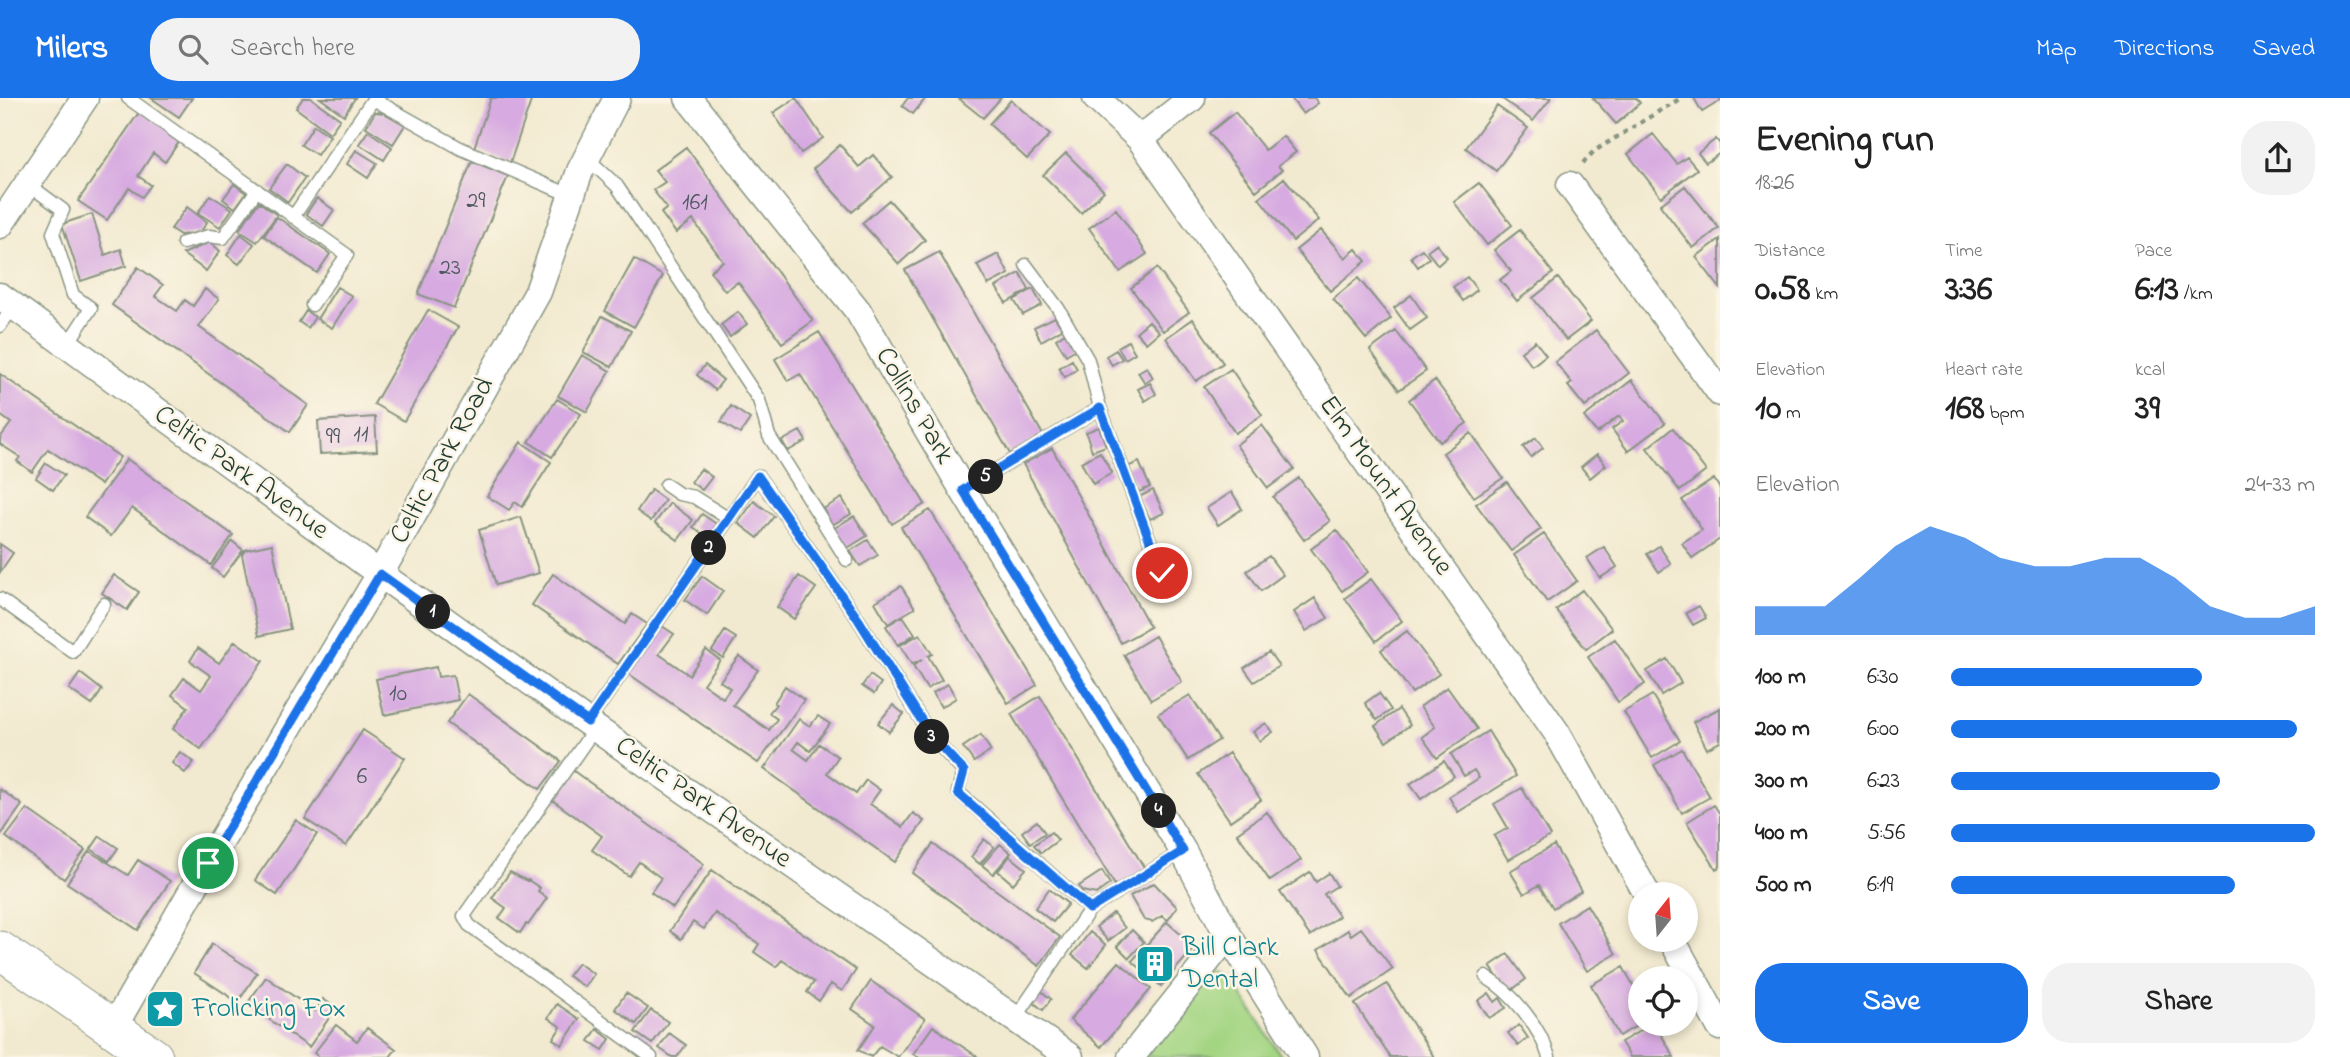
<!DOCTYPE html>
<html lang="en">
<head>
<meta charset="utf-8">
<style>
	body { margin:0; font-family:"Indie Flower",sans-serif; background:#f2f2f2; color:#222; height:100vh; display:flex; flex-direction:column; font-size:26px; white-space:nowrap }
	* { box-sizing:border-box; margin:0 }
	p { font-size:23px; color:#767676 }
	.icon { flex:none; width:38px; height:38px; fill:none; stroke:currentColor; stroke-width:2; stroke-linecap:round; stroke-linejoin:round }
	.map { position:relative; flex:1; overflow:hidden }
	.panel { display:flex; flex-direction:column; background:#fff; width:630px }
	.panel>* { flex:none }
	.needle { width:46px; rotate:17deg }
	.fabs { position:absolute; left:1628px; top:784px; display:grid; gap:14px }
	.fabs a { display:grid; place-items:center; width:70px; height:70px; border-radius:50%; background:#fff; box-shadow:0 4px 10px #0003; font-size:35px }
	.pin { position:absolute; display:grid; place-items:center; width:60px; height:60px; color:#fff; margin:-30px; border:4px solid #fff; border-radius:50%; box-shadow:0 2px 7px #0007 }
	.km { position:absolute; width:35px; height:35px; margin:-18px; border-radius:50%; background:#222; color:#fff; font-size:19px; line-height:35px; text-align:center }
	.round { display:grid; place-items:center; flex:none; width:74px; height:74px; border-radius:28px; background:#f2f2f2 }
	.head { display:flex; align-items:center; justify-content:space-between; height:119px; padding:0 35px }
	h1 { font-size:38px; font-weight:700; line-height:52px }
	.stats { display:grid; grid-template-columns:repeat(3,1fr); gap:10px; height:119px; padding:7px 35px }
	.stats div { display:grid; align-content:center }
	.stats b { font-size:35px; font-weight:700 }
	.stats small { font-size:19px; font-weight:400 }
	.stats p { font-size:19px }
	.chart { height:196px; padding:14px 35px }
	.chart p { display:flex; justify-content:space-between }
	.chart svg { width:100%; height:126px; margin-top:7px; fill:#1a73e8; opacity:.7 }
	.primary-button { display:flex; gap:14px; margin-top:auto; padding:14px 35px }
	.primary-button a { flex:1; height:80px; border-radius:28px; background:#1a73e8; color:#fff; font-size:28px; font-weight:700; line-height:80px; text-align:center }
	.primary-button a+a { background:#f2f2f2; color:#222 }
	ul { padding:0 35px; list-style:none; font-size:23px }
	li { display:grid; grid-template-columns:112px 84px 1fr; align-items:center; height:52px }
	li i { height:18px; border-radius:9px; background:#1a73e8 }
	header { display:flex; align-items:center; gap:42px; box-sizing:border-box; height:98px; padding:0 35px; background:#1a73e8; color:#fff }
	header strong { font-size:33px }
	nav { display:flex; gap:38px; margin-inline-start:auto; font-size:24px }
	.search { width:490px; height:63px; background:#f2f2f2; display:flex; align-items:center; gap:18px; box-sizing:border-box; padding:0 24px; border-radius:28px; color:#767676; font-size:26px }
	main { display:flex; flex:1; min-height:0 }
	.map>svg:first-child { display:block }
	.green { fill:#a4d583; stroke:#62895c; stroke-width:2 }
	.building { fill:#d7aae1 }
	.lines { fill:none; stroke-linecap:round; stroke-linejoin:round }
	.service-casing { stroke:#889482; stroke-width:15 }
	.minor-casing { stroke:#889482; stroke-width:29 }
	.secondary-casing { stroke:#889482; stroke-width:39 }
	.path { stroke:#889482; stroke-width:4.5; stroke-dasharray:5 5; stroke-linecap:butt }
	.service { stroke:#fff; stroke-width:12 }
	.minor { stroke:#fff; stroke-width:26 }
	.secondary { stroke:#fff; stroke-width:37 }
	.route-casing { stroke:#fff; stroke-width:14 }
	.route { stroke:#1a73e8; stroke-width:9 }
	.labels { text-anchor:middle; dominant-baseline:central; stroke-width:5; stroke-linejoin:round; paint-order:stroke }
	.number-label { font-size:24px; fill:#4d585f }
	.street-label { font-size:28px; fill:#1f3d34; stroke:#fcf5e5 }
	.culture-label { font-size:28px; fill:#0d838f; stroke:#fcf5e5; text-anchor:start }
</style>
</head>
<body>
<header>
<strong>Milers</strong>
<div class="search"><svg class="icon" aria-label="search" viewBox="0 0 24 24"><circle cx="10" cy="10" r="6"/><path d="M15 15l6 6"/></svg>Search here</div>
<nav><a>Map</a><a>Directions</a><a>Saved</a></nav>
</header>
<main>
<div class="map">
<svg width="1720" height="959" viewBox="0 0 1720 959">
	<rect width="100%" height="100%" fill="#fcf5e5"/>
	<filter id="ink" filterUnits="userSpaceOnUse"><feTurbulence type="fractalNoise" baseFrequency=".0143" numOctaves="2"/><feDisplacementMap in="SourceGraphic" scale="14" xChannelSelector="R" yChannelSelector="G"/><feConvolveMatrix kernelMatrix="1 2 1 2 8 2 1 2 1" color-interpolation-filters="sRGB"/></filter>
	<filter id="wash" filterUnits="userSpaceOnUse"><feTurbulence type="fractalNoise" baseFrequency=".00686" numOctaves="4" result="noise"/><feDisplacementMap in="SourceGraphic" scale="28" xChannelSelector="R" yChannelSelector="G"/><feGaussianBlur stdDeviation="1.57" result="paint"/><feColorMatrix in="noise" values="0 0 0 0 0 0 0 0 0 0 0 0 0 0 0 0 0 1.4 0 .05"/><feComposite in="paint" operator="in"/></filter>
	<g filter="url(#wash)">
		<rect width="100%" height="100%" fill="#f2ead0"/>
		<path class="green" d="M1220,873L1231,880L1282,959H1140L1209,876Z"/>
		<g id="blocks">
			<path class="building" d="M151,0H192L179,19Z
				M303,0H311L340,21L330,35L296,10Z
				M320,0H355L344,17Z
				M491,0H532L510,65L474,50Z
				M796,0L823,40L801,55L773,15Z
				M908,0H926L913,16L902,8Z
				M958,0H1001L983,20Z
				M1291,0H1314L1318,5L1303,16Z
				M1501,0H1551L1533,23Z
				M1593,0H1636L1640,5L1616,26Z
				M1694,0H1720V3L1702,14Z
				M1011,2L1050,37L1027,61L989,26Z
				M1497,8L1528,30L1496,73L1466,50Z
				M140,13L181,41L165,64L153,55L138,78L151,87L142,99L129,90L107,122L78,103Z
				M375,14L384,15L405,27L393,46L366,29Z
				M1235,14L1265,52L1283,38L1296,54L1278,68L1282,72L1256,93L1209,35Z
				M314,27L330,38L317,57L301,47Z
				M368,33L392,49L384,62L359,46Z
				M1653,36L1677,66L1687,59L1697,71L1661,99L1628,56Z
				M1716,41L1720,46V55L1706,65L1698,55Z
				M840,47L859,69L873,57L892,79L852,114L813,71Z
				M686,49L813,223L782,245L738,184L725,193L710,173L723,163L693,122L676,135L661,115L667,110L653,92L665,84L655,72Z
				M356,52L377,65L368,80L347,66Z
				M1066,55L1104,93L1081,115L1043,77Z
				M472,63L508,78L454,210L418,196Z
				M287,66L305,80L288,104L269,90Z
				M1284,80L1319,122L1293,143L1259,100Z
				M1479,85L1512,127L1487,147L1454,104Z
				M234,86L246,95L235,110L223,101Z
				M1685,88L1719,130L1693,150L1660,107Z
				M210,97L232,111L220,129L198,115Z
				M317,100L334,112L323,128L306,116Z
				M889,102L925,142L899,166L862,125Z
				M259,104L277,117L257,144L239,132Z
				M187,109L207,124L200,135L180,137L171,131Z
				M1116,111L1147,156L1120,174L1089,130Z
				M92,116L105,157L121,151L126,168L81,183L62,126Z
				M277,119L330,156L317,175L264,138Z
				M1321,132L1345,160L1356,151L1366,163L1330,193L1296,152Z
				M1520,132L1553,175L1517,203L1500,182L1511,173L1494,152Z
				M241,136L254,146L239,166L227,157Z
				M1720,141V190L1696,159Z
				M210,144L220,153L206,173L183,156Z
				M1436,146L1447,159L1438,167L1427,153Z
				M1422,151L1429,160L1418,169L1411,159Z
				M939,154L1043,337L1010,356L905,172Z
				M998,156L1009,176L988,187L977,167Z
				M634,161L663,178L634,229L605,213Z
				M138,169L163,187L155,198L177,213L185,202L193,208L205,191L219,201L199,229L308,307L290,334L112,207Z
				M1157,170L1189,214L1163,233L1131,190Z
				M1020,175L1029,192L1006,205L996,189Z
				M1467,179L1477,192L1463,203L1453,189Z
				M1358,180L1391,220L1366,241L1333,201Z
				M1558,180L1591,223L1566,242L1533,200Z
				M337,189L352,198L332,230L317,221Z
				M1033,191L1042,207L1023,217L1014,202Z
				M1411,197L1427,220L1410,232L1394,210Z
				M428,212L458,229L404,323L374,306Z
				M306,213L315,219L308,230L299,224Z
				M738,214L747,226L730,239L721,227Z
				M602,218L631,233L612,269L583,254Z
				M1055,219L1062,231L1041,243L1034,229Z
				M1193,221L1223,265L1196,283L1166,240Z
				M1149,223L1159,234L1146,245L1136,234Z
				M1596,232L1629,275L1585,309L1568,288L1572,285L1555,264Z
				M1396,233L1426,273L1399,292L1370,252Z
				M819,234L925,406L892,426L800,276L788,283L775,261Z
				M1065,235L1076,251L1066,257L1056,241Z
				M1128,243L1135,255L1125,261L1118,249Z
				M1535,243L1546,257L1532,268L1521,254Z
				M1116,252L1122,261L1112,267L1106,258Z
				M582,257L610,273L587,314L558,298Z
				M1072,262L1077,271L1065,279L1059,270Z
				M705,267L723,282L715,292L697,277Z
				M1147,269L1153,280L1145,285L1138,274Z
				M1231,271L1262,317L1235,335L1204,289Z
				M0,276L120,359L101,387L48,351L32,374L17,363L20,359L0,346V340L11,325L0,317Z
				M1435,282L1467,325L1440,344L1409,302Z
				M1632,282L1665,325L1628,353L1612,331L1623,323L1619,318L1597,335L1584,319Z
				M1150,285L1156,296L1145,303L1138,291Z
				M557,301L581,316L552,359L529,344Z
				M731,308L750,321L740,336L721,324Z
				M375,319L377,353L320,356L318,323Z
				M1262,327L1294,371L1268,390L1236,347Z
				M1099,329L1106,348L1092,353L1086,334Z
				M1673,330L1706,373L1680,393L1647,350Z
				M800,333L806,343L788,353L782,343Z
				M1471,335L1503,380L1474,399L1443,355Z
				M1536,340L1543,350L1531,359L1523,349Z
				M521,344L551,364L522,409L515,404L509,412L487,398Z
				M1052,350L1150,529L1121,545L1023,366Z
				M1100,354L1112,375L1093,386L1081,364Z
				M1597,356L1606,367L1590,380L1581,369Z
				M127,361L233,437L211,467L132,410L111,438L85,419Z
				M1139,364L1150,389L1139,394L1127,369Z
				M46,365L64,377L53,392L36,380Z
				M701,371L712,379L702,392L691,384Z
				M1299,380L1330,423L1304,442L1273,399Z
				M1714,381L1720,391V441L1692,460L1682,445L1702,432L1682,402Z
				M1507,384L1541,431L1511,453L1476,406Z
				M651,392L665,402L651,423L637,413Z
				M1153,392L1164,415L1150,421L1139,399Z
				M1232,394L1242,411L1218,427L1207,410Z
				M842,400L851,416L832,427L823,411Z
				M754,403L774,418L758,440L738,425Z
				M670,405L693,422L678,442L655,425Z
				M930,412L1037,587L1008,605L901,429Z
				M702,416L718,427L709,440L693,429Z
				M854,418L867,438L846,451L833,431Z
				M521,419L539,475L496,487L479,432Z
				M1337,432L1368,474L1342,493L1311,451Z
				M1544,436L1577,483L1547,504L1514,457Z
				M868,442L878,457L860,468L850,453Z
				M232,443L243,452L223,479L212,470Z
				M0,446L13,455L0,474Z
				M272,446L290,531L259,538L242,457L245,452Z
				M1659,448L1671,466L1659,474L1647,456Z
				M1604,449L1617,469L1600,480L1587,460Z
				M1269,458L1283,477L1261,493L1247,473Z
				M1152,467L1157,477L1138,486L1133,476Z
				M553,476L625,526L632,516L647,526L618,566L532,507Z
				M114,477L139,494L127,512L102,495Z
				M702,478L723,493L707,517L685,502Z
				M799,478L816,490L794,521L777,509Z
				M1371,481L1402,523L1376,543L1345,500Z
				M901,488L915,510L888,526L875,504Z
				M1582,492L1612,531L1586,551L1556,512Z
				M1315,500L1328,520L1306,533L1294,514Z
				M1699,508L1706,520L1693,527L1686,515Z
				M903,518L915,536L898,547L886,528Z
				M659,526L674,536L659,556L689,577L706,552L720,562L703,586L723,600L730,590L720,583L739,558L758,572L733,607L769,632L777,621L769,615L776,606L774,605L785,588L804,602L758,665L626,574Z
				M725,533L736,540L723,560L712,553Z
				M1407,533L1439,576L1412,595L1381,552Z
				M920,536L932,556L928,558L942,582L927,591L913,568L922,562L912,567L900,547Z
				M1155,538L1182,584L1151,602L1124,557Z
				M1615,541L1645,586L1618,604L1588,559Z
				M235,543L263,563L201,651L173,631L188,609L172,597L184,580L201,592L211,578L190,563L198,550L219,565Z
				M1269,554L1279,568L1254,584L1244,570Z
				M1667,561L1681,585L1661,597L1647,573Z
				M436,569L438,579L453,577L458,602L384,617L376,581Z
				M80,575L102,592L92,607L69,591Z
				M870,577L881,585L874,596L862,588Z
				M948,586L956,600L941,609L933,595Z
				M1447,589L1477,631L1437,660L1422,639L1435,629L1420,609Z
				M1379,595L1391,612L1377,622L1365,605Z
				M468,596L561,663L540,691L447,625Z
				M1190,597L1219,642L1188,662L1158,616Z
				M1652,597L1680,643L1652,660L1624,614Z
				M1040,598L1145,771L1116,789L1011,616Z
				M893,607L904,616L889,634L878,625Z
				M1720,610V644L1707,651L1693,624Z
				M1399,611L1410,627L1386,644L1375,628Z
				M818,618L830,626L810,653L798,644L793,651L808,662L819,646L838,659L827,675L856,696L866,682L880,692L870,706L903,729L913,715L924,723L895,764L764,671L799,621L810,628Z
				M1266,625L1273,634L1260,643L1253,634Z
				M363,632L405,660L346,748L305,721Z
				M1488,633L1516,678L1458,714L1449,699L1479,680L1474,672L1464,678L1451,656Z
				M981,637L991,653L974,664L963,649Z
				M1682,651L1710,699L1682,715L1654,667Z
				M180,654L194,664L185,675L172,665Z
				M1229,655L1261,702L1230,723L1198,676Z
				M1444,663L1454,678L1421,701L1410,686Z
				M572,672L704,766L673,810L651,794L661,780L639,764L629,778L592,752L602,738L551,701Z
				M1522,690L1550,738L1508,762L1494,738L1508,730L1494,706Z
				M0,691L22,707L0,738Z
				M1714,707L1720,716V769L1716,771L1687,724Z
				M27,711L85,752L64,781L6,739Z
				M1267,714L1301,762L1270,783L1237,735Z
				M296,722L317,736L277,797L255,782Z
				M1037,723L1045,735L1030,745L1022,734Z
				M1051,734L1058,742L1041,755L1034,747Z
				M100,738L118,750L109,763L91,751Z
				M984,741L994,749L980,766L971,759Z
				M933,746L1060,839L1039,868L912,775Z
				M1000,746L1011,755L993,776L982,767Z
				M1554,747L1581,793L1553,810L1539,787L1524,796L1510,773Z
				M89,753L128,777L138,762L170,783L138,832L67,785Z
				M1010,758L1026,771L1013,786L998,773Z
				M712,772L856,872L842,893L831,886L819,903L807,894L814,884L782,862L776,869L754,854L759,846L715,815L704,831L693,824L681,841L670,833Z
				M1102,773L1110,786L1096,796L1082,793L1079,788Z
				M510,774L527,783L528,782L540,790L538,793L547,800L528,827L526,826L520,835L499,820L506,810L492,800Z
				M1310,774L1316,784L1329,775L1337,788L1324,796L1339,818L1310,838L1280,794Z
				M1154,785L1177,809L1168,822L1162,818L1152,824L1144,822L1130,798Z
				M1049,791L1068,806L1053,824L1035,810Z
				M1587,807L1616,856L1587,873L1558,825Z
				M1113,815L1125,830L1108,843L1096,829Z
				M1167,824L1195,849L1161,888L1132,863Z
				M1361,830L1393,871L1351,900L1318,852L1348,832L1351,837Z
				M1132,832L1144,844L1129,860L1117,848Z
				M1090,834L1106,847L1088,870L1072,857Z
				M212,846L257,875L238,904L194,875Z
				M1508,856L1526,881L1508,895L1490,868Z
				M1119,864L1151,891L1101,949L1070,922Z
				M578,865L594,876L585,889L568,878Z
				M1623,869L1640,899V926L1619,938L1591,887Z
				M266,879L315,913L323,901L336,910L309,949L247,906Z
				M871,883L925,921L898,959L880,948L871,959L858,952L875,927L852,911Z
				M1387,886L1420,937L1434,959H1390L1355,906Z
				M1041,893L1051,901L1043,912L1033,904Z
				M626,895L648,910L636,926L615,911Z
				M1489,895L1495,904L1500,900L1506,910L1489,920L1478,903Z
				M557,906L579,921L562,947L553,941L561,929L548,920Z
				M651,912L668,924L652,946L635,934Z
				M1652,926H1655L1674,959H1630L1621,944Z
				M336,927L357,943L367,930L396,951L390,959H319L314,955Z
				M1519,927L1528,940L1518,948L1508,935Z
				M933,928L954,943L978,959H918L913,956Z
				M597,931L610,941L603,952L589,943Z
				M669,935L686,947L677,959H672L659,950Z"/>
		</g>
	</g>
	<g filter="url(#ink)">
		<use href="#blocks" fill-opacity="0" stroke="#889482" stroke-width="2"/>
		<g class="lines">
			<g class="service-casing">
				<path id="service" d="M128,0L347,157L312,207
					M373,1L460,50L572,98
					M587,60L617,88L759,302L769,338L847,462
					M28,86L63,112L53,135L73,197L91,210L67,247
					M293,119L374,0
					M183,145L209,138L223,140L257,92
					M1026,167L1058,210L1088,262L1100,310L1162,475
					M0,228L14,208
					M666,387L679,396L694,399L729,421
					M963,392L1100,310
					M0,501L73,554L104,506
					M588,624L758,378L858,521L932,639L963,673L958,694L1090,811
					M595,630L464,818L469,827L651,959
					M1486,879C1513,895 1540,929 1549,959
					M1015,921L1090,811L1183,753"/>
			</g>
			<g class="minor-casing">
				<path id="minor" d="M688,0L858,213L963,392L1183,753L1228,837L1305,959
					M1096,0L1140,41L1557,635L1647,796
					M1140,41L1192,0
					M1570,87L1720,295
					M0,127L85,0
					M0,198L380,476L595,630L1070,959
					M1672,842L1720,929
					M113,930L208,765L380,476L538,194L580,73L617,0
					M1131,959L1228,837"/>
			</g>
			<g class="secondary-casing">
				<path id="secondary" d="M0,852L154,959"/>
			</g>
			<path class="path" d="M1583,65L1594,53L1681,0"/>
			<use href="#service" class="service"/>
			<use href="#minor" class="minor"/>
			<use href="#secondary" class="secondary"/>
		</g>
	</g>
	<g class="lines" filter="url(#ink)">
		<g class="route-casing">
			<path id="route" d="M208,765L380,476L588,624L758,378L858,521L932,639L964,673L958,695L1090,811L1183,753L963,392L1100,310L1162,475"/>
		</g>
		<use href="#route" class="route"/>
	</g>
	<defs>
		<g id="building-square" transform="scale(2.0125)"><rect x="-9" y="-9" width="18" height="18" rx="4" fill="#0f9aa8" stroke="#fcf5e5"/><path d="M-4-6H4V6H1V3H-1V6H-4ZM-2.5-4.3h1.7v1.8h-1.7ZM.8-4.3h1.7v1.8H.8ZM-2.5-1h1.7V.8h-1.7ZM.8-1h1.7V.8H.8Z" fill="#fff"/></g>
		<g id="sight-square" transform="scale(2.0125)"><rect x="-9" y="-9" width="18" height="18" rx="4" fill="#0f9aa8" stroke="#fcf5e5"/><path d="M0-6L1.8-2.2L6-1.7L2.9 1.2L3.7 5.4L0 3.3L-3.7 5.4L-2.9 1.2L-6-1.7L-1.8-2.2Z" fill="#fff"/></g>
	</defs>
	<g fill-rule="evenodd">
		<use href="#building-square" x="1155" y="866"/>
		<use href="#sight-square" x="165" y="911"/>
	</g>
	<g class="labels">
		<g class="number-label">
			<text x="476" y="103">29</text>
			<text x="695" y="105">161</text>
			<text x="450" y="170">23</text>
			<text x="361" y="337">11</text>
			<text x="333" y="339">99</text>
			<text x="398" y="596">10</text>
			<text x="362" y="679">6</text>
		</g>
		<g class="street-label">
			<text transform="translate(914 308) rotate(60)">Collins Park</text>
			<text transform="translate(443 363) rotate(-61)">Celtic Park Road</text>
			<text transform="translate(241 375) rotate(36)">Celtic Park Avenue</text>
			<text transform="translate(1385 388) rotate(55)">Elm Mount Avenue</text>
			<text transform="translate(703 705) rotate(35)">Celtic Park Avenue</text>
		</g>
		<g class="culture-label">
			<text x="1182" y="850">Bill Clark<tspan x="1182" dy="32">Dental</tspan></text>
			<text x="192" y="911">Frolicking Fox</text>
		</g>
	</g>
</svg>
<div class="fabs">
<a><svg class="needle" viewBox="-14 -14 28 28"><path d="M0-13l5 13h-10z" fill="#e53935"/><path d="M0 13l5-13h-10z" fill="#767676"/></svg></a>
<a><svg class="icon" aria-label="locate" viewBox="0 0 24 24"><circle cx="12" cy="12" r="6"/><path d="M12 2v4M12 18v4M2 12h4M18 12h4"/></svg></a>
</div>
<div class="pin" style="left:208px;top:765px;background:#1e9e55"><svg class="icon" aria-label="arrive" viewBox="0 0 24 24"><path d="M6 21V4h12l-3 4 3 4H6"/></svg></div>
<div class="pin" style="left:1162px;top:475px;background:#d93025"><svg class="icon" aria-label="check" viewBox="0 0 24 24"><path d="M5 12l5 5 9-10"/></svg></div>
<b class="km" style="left:433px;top:514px">1</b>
<b class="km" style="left:709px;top:450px">2</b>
<b class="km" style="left:932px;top:639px">3</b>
<b class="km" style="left:1159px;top:713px">4</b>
<b class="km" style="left:986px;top:379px">5</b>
</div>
<section class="panel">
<div class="head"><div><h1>Evening run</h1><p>18:26</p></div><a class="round"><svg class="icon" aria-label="share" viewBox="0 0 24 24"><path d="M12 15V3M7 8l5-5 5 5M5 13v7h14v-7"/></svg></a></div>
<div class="stats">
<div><p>Distance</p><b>0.58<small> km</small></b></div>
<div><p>Time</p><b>3:36</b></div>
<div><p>Pace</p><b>6:13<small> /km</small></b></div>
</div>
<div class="stats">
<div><p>Elevation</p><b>10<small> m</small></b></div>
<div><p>Heart rate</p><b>168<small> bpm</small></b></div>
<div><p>kcal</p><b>39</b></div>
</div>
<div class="chart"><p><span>Elevation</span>24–33 m</p>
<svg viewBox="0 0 160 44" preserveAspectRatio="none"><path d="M0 44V34L10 34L20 34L30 24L40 13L50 6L60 10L70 17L80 20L90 20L100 17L110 17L120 24L130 34L140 38L150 38L160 34V44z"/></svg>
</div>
<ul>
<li><b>100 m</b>6:30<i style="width:69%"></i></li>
<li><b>200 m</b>6:00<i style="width:95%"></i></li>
<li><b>300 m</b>6:23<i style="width:74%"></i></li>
<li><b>400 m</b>5:56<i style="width:100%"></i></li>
<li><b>500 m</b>6:19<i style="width:78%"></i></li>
</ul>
<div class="primary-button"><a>Save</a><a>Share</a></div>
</section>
</main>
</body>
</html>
